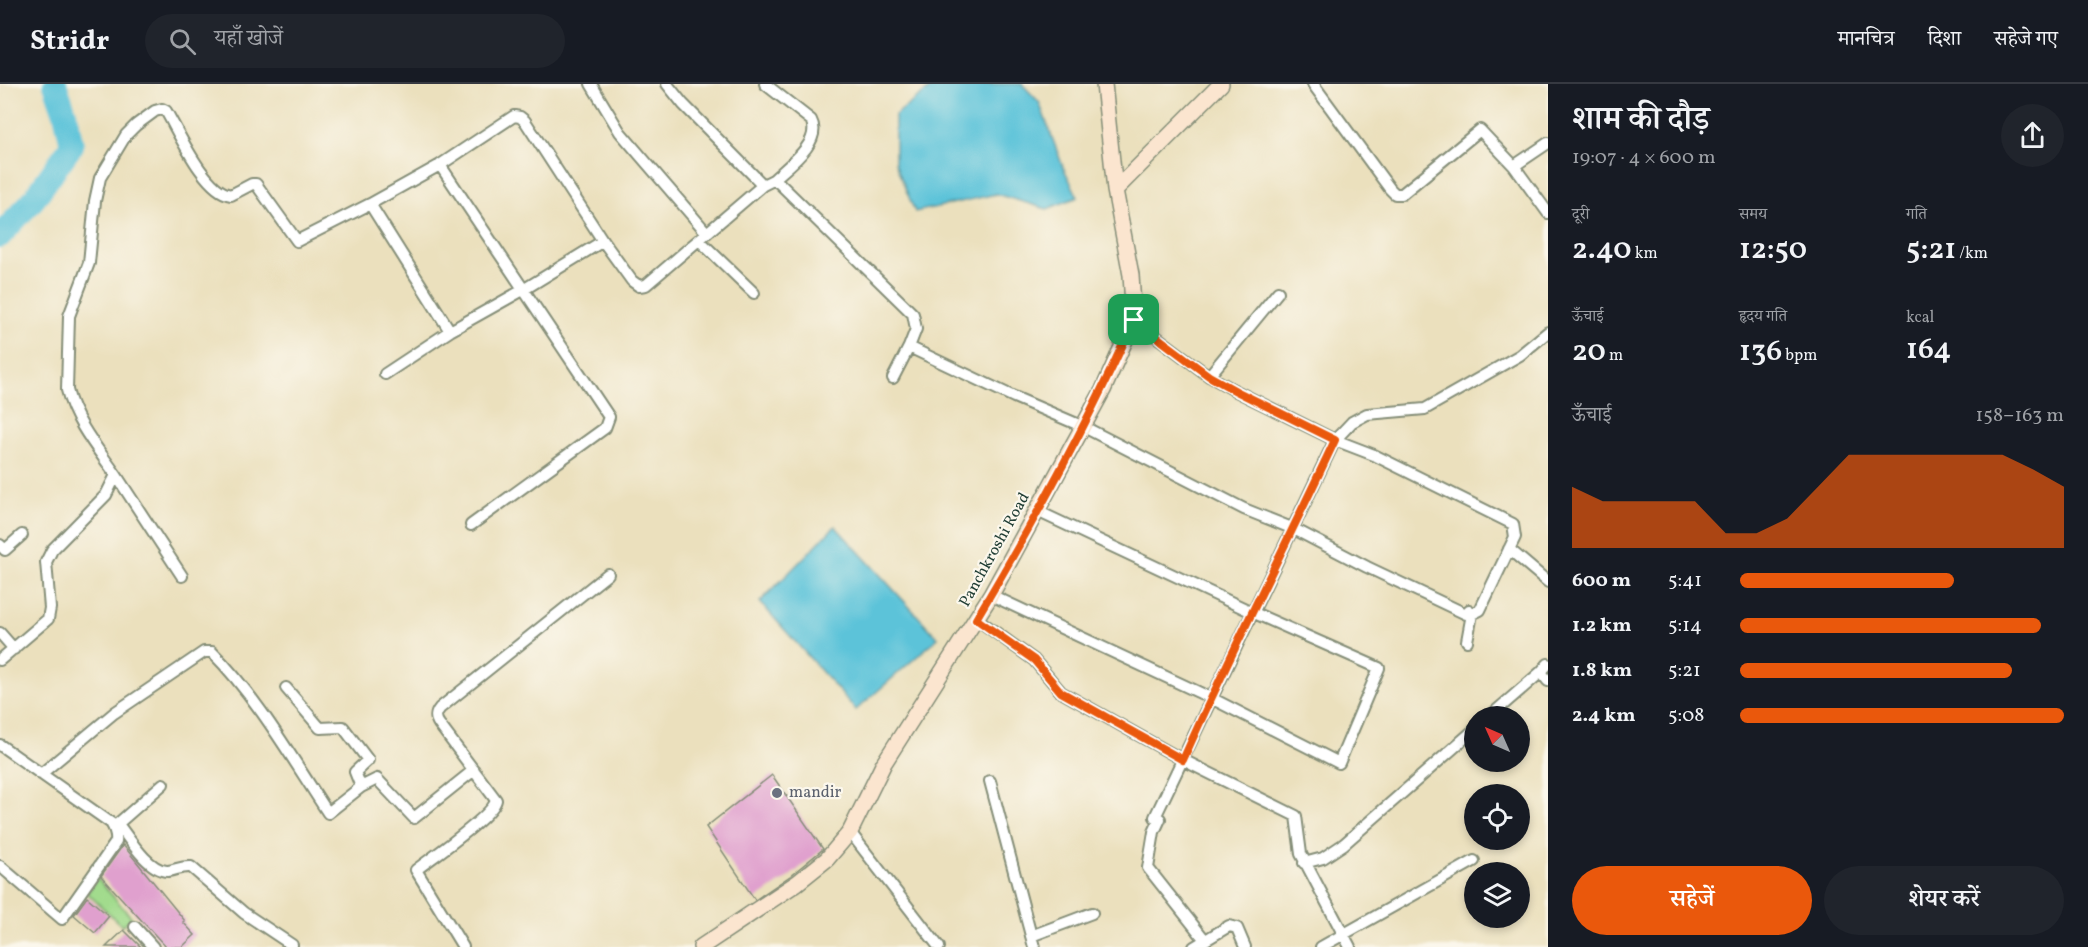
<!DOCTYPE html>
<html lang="hi">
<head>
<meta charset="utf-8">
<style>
	body { margin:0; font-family:Vollkorn,"Noto Serif Devanagari",serif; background:#20242c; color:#f1f3f6; height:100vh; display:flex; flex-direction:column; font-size:22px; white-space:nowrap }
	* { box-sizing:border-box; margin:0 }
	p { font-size:20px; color:#9ea1a6 }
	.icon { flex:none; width:33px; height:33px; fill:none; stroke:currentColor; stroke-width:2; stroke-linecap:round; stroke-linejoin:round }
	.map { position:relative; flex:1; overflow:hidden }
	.sheet { display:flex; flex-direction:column; background:#171b24; width:540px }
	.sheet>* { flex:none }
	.needle { width:39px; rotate:315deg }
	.fabs { position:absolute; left:1464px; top:622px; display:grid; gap:12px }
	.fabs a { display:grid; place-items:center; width:66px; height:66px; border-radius:50%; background:#171b24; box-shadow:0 3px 9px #0003; font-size:30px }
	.pin { position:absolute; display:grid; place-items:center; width:51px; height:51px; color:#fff; margin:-26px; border-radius:12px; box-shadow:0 3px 9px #0006 }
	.round { display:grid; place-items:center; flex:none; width:63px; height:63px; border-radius:32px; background:#20242c }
	.head { display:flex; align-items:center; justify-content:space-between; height:102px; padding:0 24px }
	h1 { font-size:33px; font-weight:600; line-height:45px }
	.figures { display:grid; grid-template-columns:repeat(3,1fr); gap:9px; height:102px; padding:6px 24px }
	.figures div { display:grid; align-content:center }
	.figures b { font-size:30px; font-weight:600 }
	.figures small { font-size:16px; font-weight:400 }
	.figures p { font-size:16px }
	.chart { height:168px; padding:12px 24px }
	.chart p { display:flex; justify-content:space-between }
	.chart svg { width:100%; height:108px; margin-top:6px; fill:#ea580c; opacity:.7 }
	.action { display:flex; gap:12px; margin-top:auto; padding:12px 24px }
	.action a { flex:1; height:69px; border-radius:36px; background:#ea580c; color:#fff; font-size:24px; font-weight:600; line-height:69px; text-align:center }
	.action a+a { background:#20242c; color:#f1f3f6 }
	ul { padding:0 24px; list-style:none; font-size:20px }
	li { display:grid; grid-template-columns:96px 72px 1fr; align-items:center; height:45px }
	li i { height:15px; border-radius:8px; background:#ea580c }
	header { display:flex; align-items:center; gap:36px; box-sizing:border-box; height:84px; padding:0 30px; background:#171b24; border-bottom:2px solid #363941 }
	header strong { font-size:28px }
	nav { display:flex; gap:33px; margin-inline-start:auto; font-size:21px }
	.search { width:420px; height:54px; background:#20242c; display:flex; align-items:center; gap:15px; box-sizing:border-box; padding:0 21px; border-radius:33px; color:#9ea1a6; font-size:22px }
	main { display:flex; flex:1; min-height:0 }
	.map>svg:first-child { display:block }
	.green { fill:#a2db8d; stroke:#608c60; stroke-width:1.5 }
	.water { fill:#5cc3d9; stroke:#3e8086; stroke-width:1.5 }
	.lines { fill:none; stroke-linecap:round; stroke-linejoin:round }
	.river { stroke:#5cc3d9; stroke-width:24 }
	.building { fill:#e0a0ce }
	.street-casing { stroke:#858e78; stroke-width:14 }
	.secondary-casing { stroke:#858e78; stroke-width:18 }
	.street { stroke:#fff; stroke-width:10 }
	.secondary { stroke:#fbe5cf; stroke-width:15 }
	.route-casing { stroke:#fff; stroke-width:12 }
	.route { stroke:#ea580c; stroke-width:8 }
	.worship-dot { fill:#6b7280; stroke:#fbf7ec; stroke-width:2 }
	.labels { text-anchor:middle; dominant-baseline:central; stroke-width:4.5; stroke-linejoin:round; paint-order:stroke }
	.street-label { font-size:16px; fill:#1f3d34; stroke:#fbf7ec }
	.worship-label { font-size:16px; fill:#5b616d; stroke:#fbf7ec; text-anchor:start }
</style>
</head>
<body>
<header>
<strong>Stridr</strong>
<div class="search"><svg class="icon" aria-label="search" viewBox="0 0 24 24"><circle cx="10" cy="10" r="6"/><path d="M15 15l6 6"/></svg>यहाँ खोजें</div>
<nav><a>मानचित्र</a><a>दिशा</a><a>सहेजे गए</a></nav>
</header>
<main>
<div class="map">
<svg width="1548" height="863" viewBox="0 0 1548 863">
	<rect width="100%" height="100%" fill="#fbf7ec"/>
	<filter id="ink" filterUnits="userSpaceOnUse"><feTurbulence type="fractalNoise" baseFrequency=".0167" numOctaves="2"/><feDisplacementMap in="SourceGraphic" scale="12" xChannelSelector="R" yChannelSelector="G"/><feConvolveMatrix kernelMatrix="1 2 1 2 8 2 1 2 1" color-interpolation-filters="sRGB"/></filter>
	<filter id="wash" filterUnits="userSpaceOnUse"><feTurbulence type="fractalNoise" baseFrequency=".008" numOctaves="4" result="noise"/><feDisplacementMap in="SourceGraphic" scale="24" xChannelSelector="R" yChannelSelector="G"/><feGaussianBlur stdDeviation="1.35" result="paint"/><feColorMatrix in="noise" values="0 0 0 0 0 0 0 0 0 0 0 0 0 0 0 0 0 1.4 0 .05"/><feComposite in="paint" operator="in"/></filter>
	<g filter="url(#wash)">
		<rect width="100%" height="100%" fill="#ebe0bd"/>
		<path class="green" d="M97,794L132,834L122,842L87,809Z"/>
		<path class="water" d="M936,0H1022L1039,18L1063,83L1078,113L1047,125L996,110L915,128L895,79V31Z
			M835,442L938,554L856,626L760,518Z"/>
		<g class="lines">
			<path class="river" d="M0,152L33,116L72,61L65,29L55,0"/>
		</g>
		<g id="blocks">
			<path class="building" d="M772,691L823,765L790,792L755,816L706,743Z
				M123,761L185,837L183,838L195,851L182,863H166L101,792Z
				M87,813L109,832L95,849L74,831Z
				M124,846L141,863H106Z"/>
		</g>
	</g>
	<g filter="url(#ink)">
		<use href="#blocks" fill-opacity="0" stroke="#858e78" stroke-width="1.5"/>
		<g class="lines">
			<g class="street-casing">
				<path id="street" d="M591,0L620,48L707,149
					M667,0L683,20L763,101
					M765,0L811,36C823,58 788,82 773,96
					M1313,0L1390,105L1395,110H1402L1480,46L1514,82
					M1548,59L1514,82L1548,129
					M440,81L609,333L605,344L471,441
					M370,120L440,81L514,32L520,33L525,37L603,157
					M699,156L754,209
					M385,290L450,247
					M1209,292L1278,208
					M893,294L909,263
					M116,391L182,492
					M0,461L5,466L22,451
					M1509,465L1548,498
					M991,511L1211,614L1339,679L1379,584L1252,528L1037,427
					M977,535L1034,576L1061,608L1183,676L1296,732L1301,770L1350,863
					M0,549L14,565
					M1467,557L1472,530L1469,526
					M0,576L48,535L50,524L46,478L52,466L106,411L116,391C98,365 75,338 67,306L69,232L89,179L95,117L100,94L126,51L136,41L155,27L162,25L166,27C179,49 205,108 231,111L252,100H256L297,157L370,120L450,247L523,206L603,157L632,197L639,202L646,201L763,101L773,96L778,98L913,230L916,245L909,263L1014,313L1084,343L1244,425L1294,445L1367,483L1466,530H1472L1480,526L1515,453L1513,440L1374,371L1335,356L1236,307L1209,292L1134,236
					M1548,580L1541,588L1548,597
					M286,604L320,644L343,643L368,676L355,688L361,703
					M1489,633L1541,588
					M0,661L111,739C115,745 117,750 116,758L62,835L0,782
					M41,690L114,629L204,568H212C257,613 293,676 328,729L361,703L377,695L414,734L474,686
					M990,697L1034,863
					M1155,733L1335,356L1352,338L1367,330L1425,325L1520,271L1548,248
					M1160,735L1154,748L1148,784L1205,856
					M118,740C128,753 149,788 168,787C176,786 182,782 191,783L244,829L292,861
					M114,743L163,700
					M850,748L939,863
					M1304,779L1323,774L1344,760L1474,646
					M135,843L153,863
					M1031,852L1092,829
					M463,863L416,786C431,774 494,731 496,716L439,640C435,634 435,630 440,624L608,490
					M1194,863L1229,842L1237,844L1245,863
					M1321,863L1474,777"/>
			</g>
			<g class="secondary-casing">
				<path id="secondary" d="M1115,106L1221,0
					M701,863L797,799L827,775L850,748L884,679L991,511L1103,306L1134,236L1131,191L1115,106L1104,0"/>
			</g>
			<use href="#street" class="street"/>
			<use href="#secondary" class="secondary"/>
		</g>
	</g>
	<g class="lines" filter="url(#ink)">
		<g class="route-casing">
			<path id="route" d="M1134,236L1209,292L1236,307L1335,356C1285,463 1231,568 1183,676L1061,608L1034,576L976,535C1034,438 1088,339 1134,236Z"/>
		</g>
		<use href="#route" class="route"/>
	</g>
	<circle class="worship-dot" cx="777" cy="709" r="6"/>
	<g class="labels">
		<g class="street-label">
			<text transform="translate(995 466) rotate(-61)">Panchkroshi Road</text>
		</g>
		<g class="worship-label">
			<text x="789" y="709">mandir</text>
		</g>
	</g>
</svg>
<div class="fabs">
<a><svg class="needle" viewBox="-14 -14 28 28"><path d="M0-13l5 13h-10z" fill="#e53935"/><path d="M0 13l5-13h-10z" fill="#9ea1a6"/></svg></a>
<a><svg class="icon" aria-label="locate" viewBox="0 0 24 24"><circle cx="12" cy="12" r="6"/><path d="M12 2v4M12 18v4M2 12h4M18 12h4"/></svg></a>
<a><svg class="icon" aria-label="layers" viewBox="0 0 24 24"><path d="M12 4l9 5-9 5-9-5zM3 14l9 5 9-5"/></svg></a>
</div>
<div class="pin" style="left:1134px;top:236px;background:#1e9e55"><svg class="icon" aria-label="arrive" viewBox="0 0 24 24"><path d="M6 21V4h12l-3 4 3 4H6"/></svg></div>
</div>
<section class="sheet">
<div class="head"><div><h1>शाम की दौड़</h1><p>19:07 · 4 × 600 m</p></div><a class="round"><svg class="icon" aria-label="share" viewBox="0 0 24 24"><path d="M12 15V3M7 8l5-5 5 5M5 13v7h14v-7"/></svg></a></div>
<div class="figures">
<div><p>दूरी</p><b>2.40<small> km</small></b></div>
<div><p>समय</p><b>12:50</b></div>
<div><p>गति</p><b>5:21<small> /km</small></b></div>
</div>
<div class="figures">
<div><p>ऊँचाई</p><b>20<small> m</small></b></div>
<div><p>हृदय गति</p><b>136<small> bpm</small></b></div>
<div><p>kcal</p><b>164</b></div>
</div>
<div class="chart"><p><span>ऊँचाई</span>158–163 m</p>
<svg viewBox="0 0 160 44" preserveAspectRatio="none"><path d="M0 44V19L10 25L20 25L30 25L40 25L50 38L60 38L70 32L80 19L90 6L100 6L110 6L120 6L130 6L140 6L150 12L160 19V44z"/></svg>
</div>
<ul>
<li><b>600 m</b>5:41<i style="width:66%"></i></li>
<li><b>1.2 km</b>5:14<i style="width:93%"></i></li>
<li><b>1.8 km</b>5:21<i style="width:84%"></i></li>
<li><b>2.4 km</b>5:08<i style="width:100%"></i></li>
</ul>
<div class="action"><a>सहेजें</a><a>शेयर करें</a></div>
</section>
</main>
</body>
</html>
